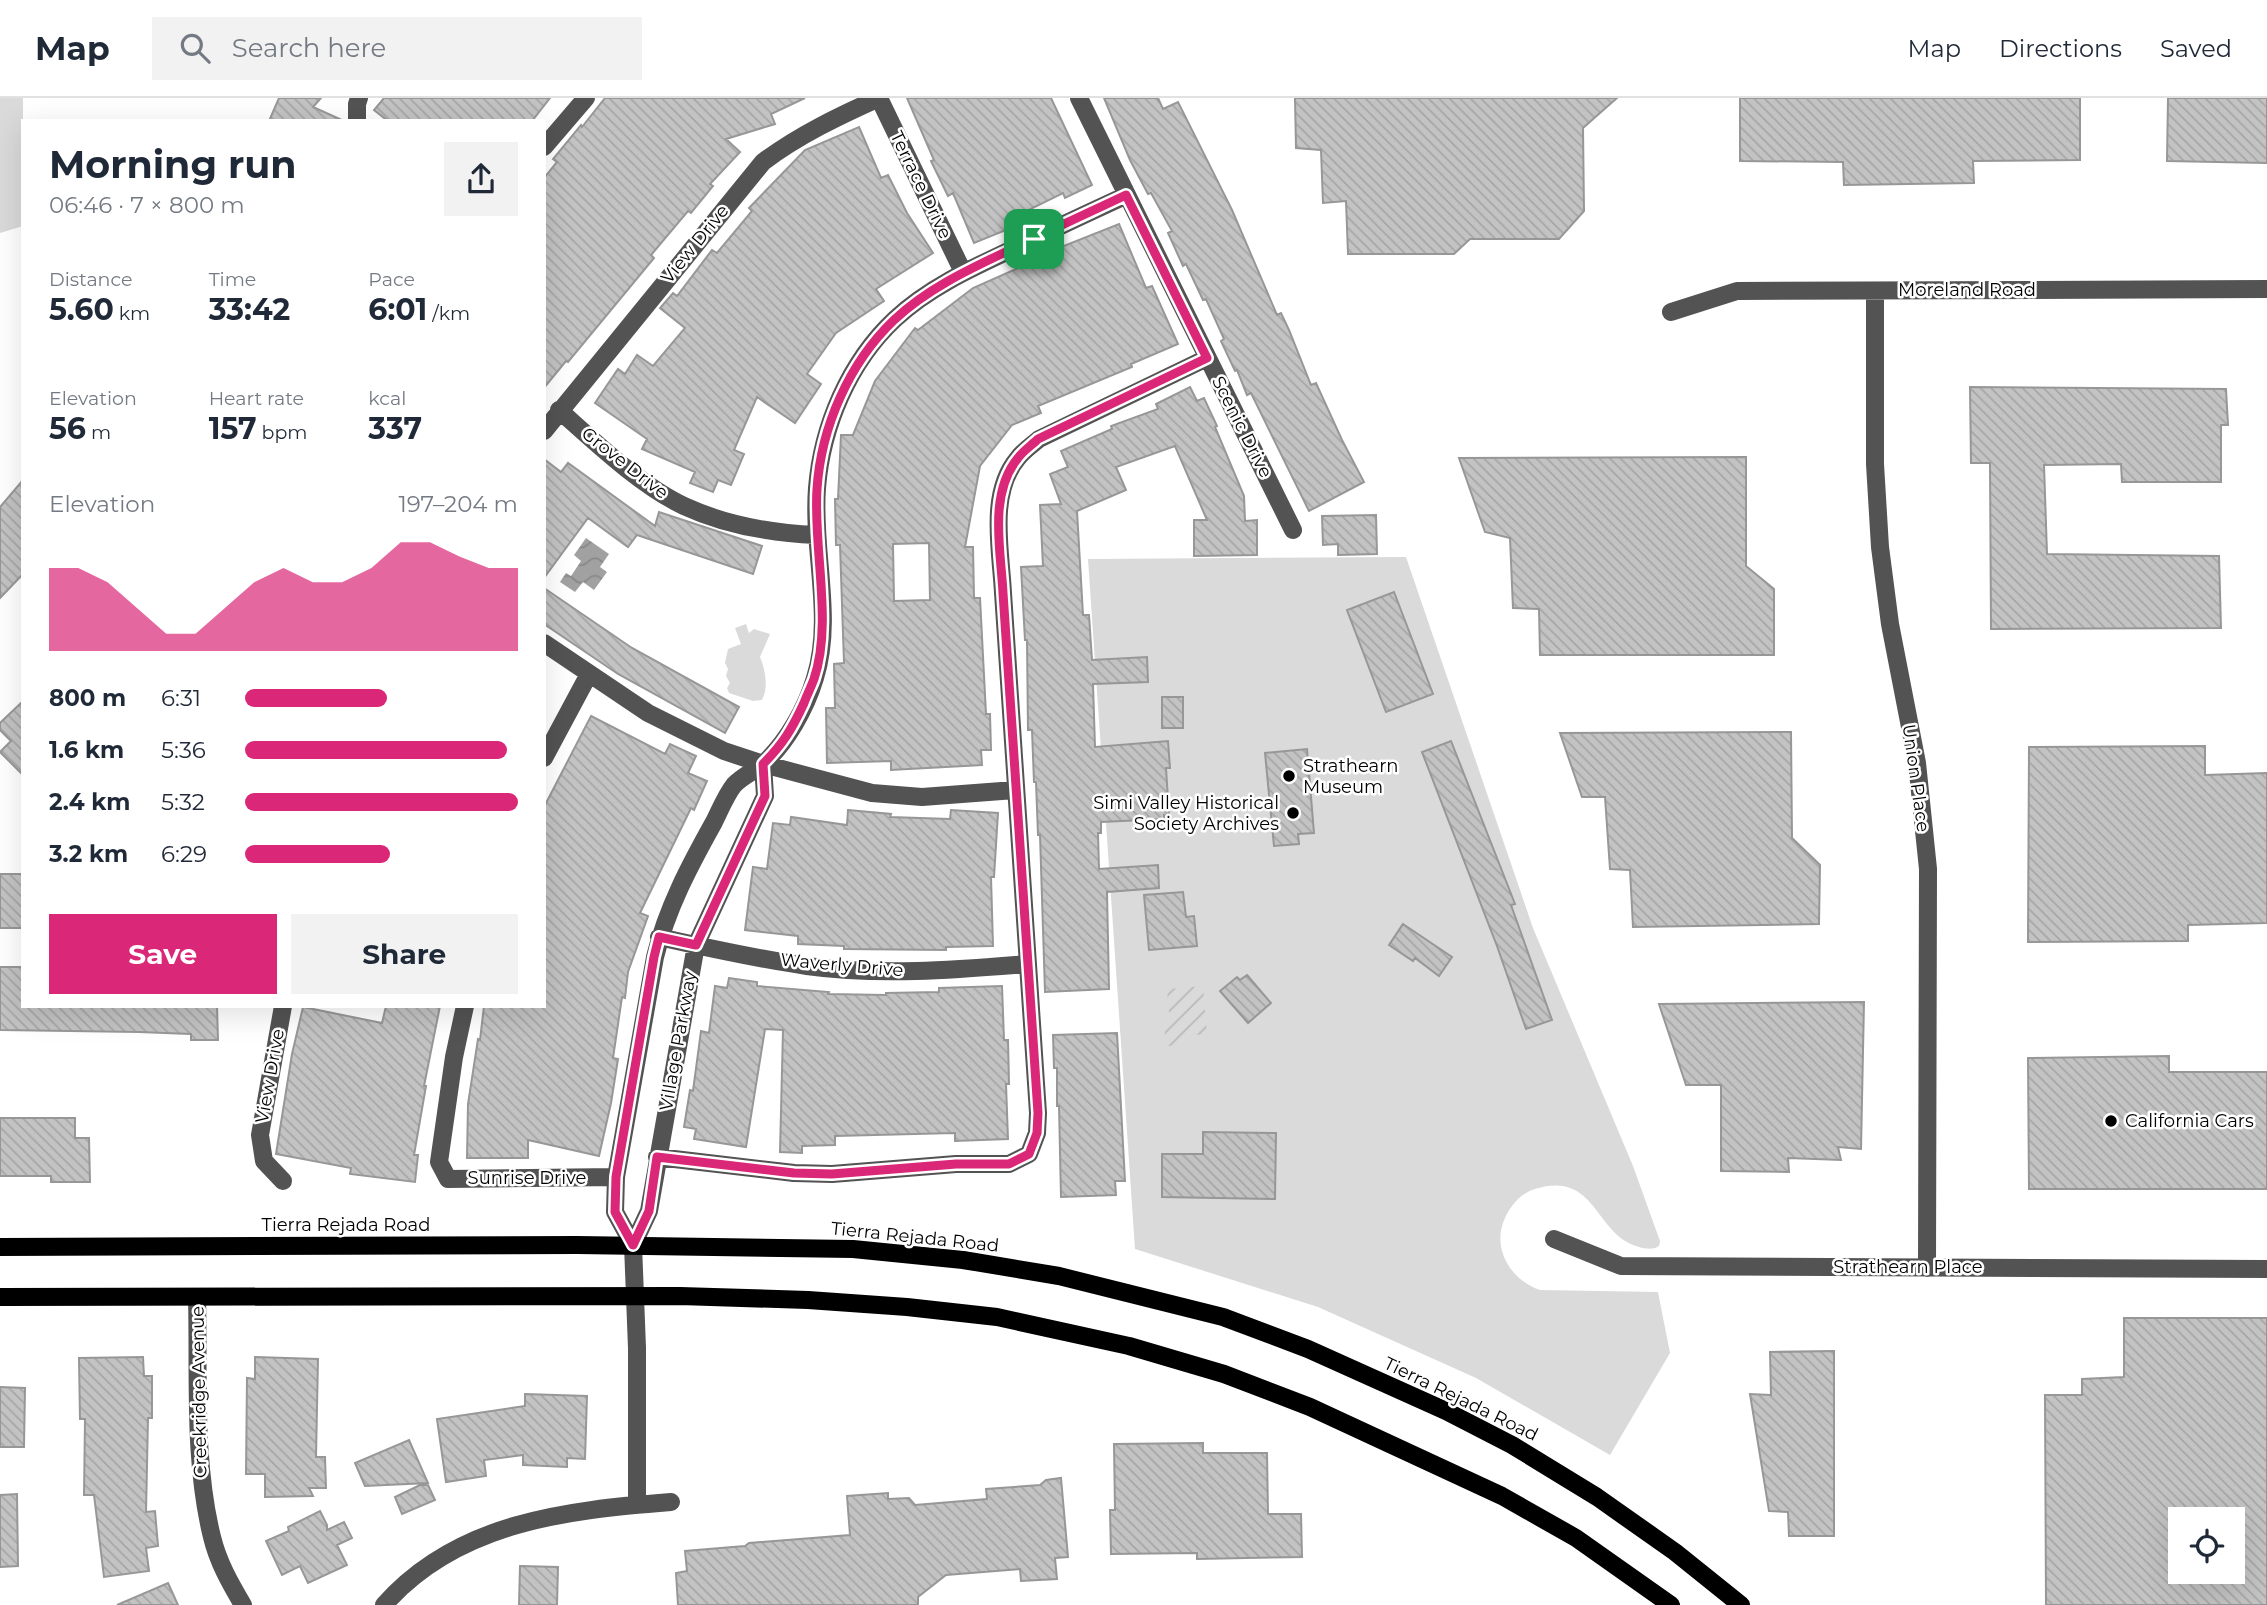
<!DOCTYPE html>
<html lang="en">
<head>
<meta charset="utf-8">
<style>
	body { margin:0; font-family:Montserrat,sans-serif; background:#f2f2f3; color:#1f2937; height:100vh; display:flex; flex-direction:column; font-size:26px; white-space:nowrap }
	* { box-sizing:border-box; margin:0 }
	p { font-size:23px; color:#747a83 }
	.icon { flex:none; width:38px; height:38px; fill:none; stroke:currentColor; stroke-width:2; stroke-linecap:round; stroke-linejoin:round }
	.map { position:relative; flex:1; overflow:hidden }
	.drawer { position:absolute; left:21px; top:21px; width:525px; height:889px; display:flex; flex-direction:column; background:#fff; border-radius:0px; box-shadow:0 7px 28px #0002 }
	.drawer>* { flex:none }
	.buttons { position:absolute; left:2168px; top:1409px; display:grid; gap:14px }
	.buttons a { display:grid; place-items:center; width:77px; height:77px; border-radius:0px; background:#fff; box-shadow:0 7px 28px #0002; font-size:35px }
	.pin { position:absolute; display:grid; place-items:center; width:60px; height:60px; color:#fff; margin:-30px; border-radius:14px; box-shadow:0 4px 10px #0006 }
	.round { display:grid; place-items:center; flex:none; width:74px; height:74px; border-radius:0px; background:#f2f2f3 }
	.headline { display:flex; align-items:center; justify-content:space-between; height:119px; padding:0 28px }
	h1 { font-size:38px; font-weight:700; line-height:52px }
	.stats { display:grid; grid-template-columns:repeat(3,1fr); gap:10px; height:119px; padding:7px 28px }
	.stats div { display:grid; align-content:center }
	.stats b { font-size:30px; font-weight:700 }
	.stats small { font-size:19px; font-weight:400 }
	.stats p { font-size:19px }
	.chart { height:196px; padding:14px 28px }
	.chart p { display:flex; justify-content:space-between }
	.chart svg { width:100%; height:126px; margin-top:7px; fill:#db2777; opacity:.7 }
	.button { display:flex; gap:14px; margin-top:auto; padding:14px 28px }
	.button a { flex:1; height:80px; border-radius:0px; background:#db2777; color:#fff; font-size:28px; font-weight:700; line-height:80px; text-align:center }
	.button a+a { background:#f2f2f3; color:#1f2937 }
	ul { padding:0 28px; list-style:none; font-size:23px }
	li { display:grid; grid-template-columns:112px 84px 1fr; align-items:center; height:52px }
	li i { height:18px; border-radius:9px; background:#db2777 }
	header { display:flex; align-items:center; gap:42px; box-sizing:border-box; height:98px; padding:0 35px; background:#fff; border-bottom:2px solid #e0e1e3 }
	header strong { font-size:33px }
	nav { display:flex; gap:38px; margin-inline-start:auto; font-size:24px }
	.search { width:490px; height:63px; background:#f2f2f3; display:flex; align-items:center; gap:18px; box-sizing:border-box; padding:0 24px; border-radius:0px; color:#747a83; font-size:26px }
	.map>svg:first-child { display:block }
	.green { fill:#dadada }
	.garden { fill:url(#garden-furrows) }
	.water { fill:url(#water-waves) }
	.building { fill:url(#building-back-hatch); stroke:#979797; stroke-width:2; fill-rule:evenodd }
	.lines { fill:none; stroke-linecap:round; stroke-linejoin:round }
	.minor { stroke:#535353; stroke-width:18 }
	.major { stroke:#000; stroke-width:18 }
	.route-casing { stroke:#fff; stroke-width:14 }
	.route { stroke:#db2777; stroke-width:9 }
	.poi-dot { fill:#000; stroke:#fff; stroke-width:2.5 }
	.labels { text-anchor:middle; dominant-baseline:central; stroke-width:5; stroke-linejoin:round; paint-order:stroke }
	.street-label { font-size:18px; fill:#000; stroke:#fff }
	.poi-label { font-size:18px; fill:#000; stroke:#fff; text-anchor:start }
</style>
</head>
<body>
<header>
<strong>Map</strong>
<div class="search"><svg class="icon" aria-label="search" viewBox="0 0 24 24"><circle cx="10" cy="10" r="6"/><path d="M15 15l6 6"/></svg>Search here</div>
<nav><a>Map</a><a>Directions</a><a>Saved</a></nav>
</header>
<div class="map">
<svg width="2267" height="1507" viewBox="0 0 2267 1507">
	<defs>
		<pattern id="garden-furrows" width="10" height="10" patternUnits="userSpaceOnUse" patternTransform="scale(1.75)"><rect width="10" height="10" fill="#dadada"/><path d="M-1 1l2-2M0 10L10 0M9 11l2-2" fill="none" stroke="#b9b9b9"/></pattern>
		<pattern id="water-waves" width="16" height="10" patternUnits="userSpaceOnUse" patternTransform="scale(1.75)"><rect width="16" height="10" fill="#a1a1a1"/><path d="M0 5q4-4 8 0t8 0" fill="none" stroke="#898989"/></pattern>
		<pattern id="building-back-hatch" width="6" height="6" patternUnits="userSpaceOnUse" patternTransform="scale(1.75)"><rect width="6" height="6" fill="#c3c3c3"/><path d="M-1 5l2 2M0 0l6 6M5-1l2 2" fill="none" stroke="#a6a6a6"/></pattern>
	</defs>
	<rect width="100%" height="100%" fill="#fff"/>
	<path class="green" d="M0,0H23V128L0,135Z
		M1406,459L1533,830L1633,1068L1660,1143L1659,1148C1653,1152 1646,1151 1639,1149C1594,1137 1597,1072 1535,1091C1519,1096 1509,1109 1503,1125C1493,1154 1513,1183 1540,1192L1658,1194L1670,1255L1610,1357L1476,1280L1318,1209L1135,1151L1088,461Z
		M746,526L749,535L754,531L770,536L760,559C765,572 769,588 762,602L753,603L729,595L727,590L730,585L726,578L728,571L725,565L728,551L741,546L735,530Z"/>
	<path class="garden" d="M1203,888L1207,936L1183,938L1184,947L1166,948L1164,928L1170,927L1167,891Z"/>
	<path class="water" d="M586,440L609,456L600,469L607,474L594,492L583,484L575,494L560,484L566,475L571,478L581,463L574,457Z"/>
	<path class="building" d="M279,0H321L313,9L344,23H269Z
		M384,0H550L532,23H388L374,12Z
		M605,0H805L771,16L775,26L726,41L740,54L710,86L713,88L691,115L688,113L651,157L654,160L568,264L566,263L544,290V80L557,64L553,61L581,27L582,29Z
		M907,0H1051L1092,87L1065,100L1063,95L1008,122L1011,130L974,145L953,95L948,98L931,63L934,62Z
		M1104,0H1158L1163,11L1178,4L1232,112L1277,217L1281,215L1289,232L1311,287L1316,285L1342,342L1364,384L1309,413L1251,295L1247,297L1237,272L1235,273L1221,243L1224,241L1206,201L1203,202L1186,166L1183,168L1168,135L1172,133L1151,95L1148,96L1130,62Z
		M1295,0H1617L1583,30L1584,113L1559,141H1470L1454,156H1348L1346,103L1323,105L1321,52L1296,50Z
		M1740,0H2080V62L1973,63L1974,85L1844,87L1843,64L1740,63Z
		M2168,0H2267V65L2167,63Z
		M859,29L881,80L888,77L907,115L933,155L876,191L884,203L836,235L807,276L821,286L795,325L757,299L734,352L744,356L731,387L718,382L713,394L690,385L695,374L642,351L647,341L595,305L618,271L625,276L637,257L653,268L685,230L660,210L673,195L677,198L712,152L717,155L752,113L749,110L805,52Z
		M1119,126L1146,190L1152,188L1178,246L1131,266L1132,269L1038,308L1041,315L1012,327L980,368L965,449H973L974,500H980L986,616H990L991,652H981L982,667L891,672V663L827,665L826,610H835L834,566L844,565L840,447H836L835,401H838L841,337H853L875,283L915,230L918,232L973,190L1032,164L1031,161ZM929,445L930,502L894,503L893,446Z
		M1190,289L1197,303L1204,300L1217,328L1215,329L1244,398L1245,423L1257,422V457L1194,458V422H1207L1175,348L1116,369L1126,392L1077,413L1083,517H1089L1092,562L1147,559L1148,584L1093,586L1095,649L1168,643L1170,670H1166L1169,717H1164V721L1101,724V735H1098L1099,771L1158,767L1159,790L1107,794L1109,891L1045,894L1040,737H1038L1036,684H1034L1032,632H1028L1027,542H1025L1021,469L1043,468L1040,407L1061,406L1050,376L1068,369L1061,353L1112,331L1111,328L1158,311L1156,306Z
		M1970,289L2226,291L2228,327H2221V384H2122L2121,366L2044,367L2047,456L2219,458L2221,530L1991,531L1990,365H1971Z
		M1746,359V468L1774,491V557H1540L1539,511L1513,510L1510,440L1485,434L1459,360Z
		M544,361L561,374L568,365L655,428L659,414L762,448L753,476L637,437L628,449L588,420L544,480Z
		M23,382V476L0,500V409Z
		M1376,417L1377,456L1338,457V446L1323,447L1322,418Z
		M544,490L632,550L739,609L725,635L618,576L544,526Z
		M1394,494L1433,596L1386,614L1347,512Z
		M1162,599H1183V630H1162Z
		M23,603V677L0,654L11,643L0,632V625Z
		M591,618L665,656L670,646L696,658L688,675L707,683L694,712L691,710L640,815L648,818L628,874L625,900L622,899L613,960L618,961L611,1005L599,1058L528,1042V1060H467L468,1006L478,941L480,942L484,908H544V709Z
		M1791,634L1792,740L1820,767L1819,826L1633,829L1630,772L1610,771L1605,699H1582L1560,635Z
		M1451,643L1515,806L1511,807L1552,922L1526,931L1497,848L1422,654Z
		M2205,648V677L2267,675V825L2188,827V843L2028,844L2029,649Z
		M1307,651L1314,735L1298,736L1299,746L1274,748L1265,655Z
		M848,712L891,716L890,719L950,721L951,712L998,715L994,779H991L993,848L946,849V852L844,851V848L798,846V838L745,832L753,769L767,771L773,725L790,727L791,719L847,727Z
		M0,776H23V830H0Z
		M1183,794L1186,819L1194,818L1197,848L1149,852L1144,797Z
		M1403,826L1452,859L1439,878L1415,860L1413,863L1389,847Z
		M0,869H23V908H217L218,942H191V936L139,934L0,932Z
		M1247,877L1271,905L1248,925L1220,893L1237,879L1240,882Z
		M729,880L757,884V888L829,894L828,896L886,897V895L939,894V890L1002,888L1004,942H1008L1009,986H1006L1008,1041L955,1043V1035L835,1038V1047L802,1048V1055L780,1054L783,932L765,931L746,1049L694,1041L696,1031L684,1029L690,992L693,993L701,933L709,935L715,888L727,890Z
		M1864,904L1861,1051L1838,1049L1841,1062L1788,1060L1789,1074L1721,1073V987H1686L1659,906Z
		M386,908H440L424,988H426L414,1057H418L415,1084L350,1076L351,1070L276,1056L292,956L303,909L382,925Z
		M1117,935L1125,1083H1115L1116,1097L1061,1099L1059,1008H1057V970H1054L1053,937Z
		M2169,958V974H2267V1091H2029L2028,960Z
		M0,1020H75V1040H89L90,1084H51V1078H0Z
		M1203,1034L1276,1035L1275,1101L1162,1099V1056H1203Z
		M2124,1220H2267V1507H2046L2045,1297H2082V1281L2124,1279ZM2180,1421H2233V1474H2180Z
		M1834,1253V1438H1789L1788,1414L1769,1413L1750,1296L1771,1297L1770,1254Z
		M143,1259L144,1278H152V1320H148L146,1414L155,1413L158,1448L146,1450L149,1473L104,1479L94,1397H84L85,1321H80L79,1260Z
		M255,1259L318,1261L316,1359H325L326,1390H309L313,1398L265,1399V1376H246L247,1280L255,1281Z
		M0,1289L25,1290L24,1349H0Z
		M525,1296L587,1298L585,1361L567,1360V1369L523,1367V1357L484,1362L486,1378L446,1384L437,1321L525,1308Z
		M409,1342L428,1385L365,1388L355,1365Z
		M1203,1345V1355H1267L1268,1416H1301L1302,1459L1197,1461V1455L1111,1456L1110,1412H1115L1114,1346Z
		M1061,1380L1068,1459L1055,1460L1057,1481L1021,1483L1020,1471L946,1477L918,1499V1507H678L676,1475L687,1473L685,1453L745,1448L749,1445L850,1437L847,1398L888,1395V1401L909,1400L915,1407L987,1401L986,1391L1040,1387L1046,1382Z
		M420,1387H428L435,1402L402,1416L395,1399Z
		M17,1396L18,1468L0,1469V1397Z
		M320,1413L327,1427V1432L344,1424L352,1440L337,1447L347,1467L308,1485L300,1468L282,1477L266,1443L289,1433L288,1429Z
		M520,1468L558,1469L557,1507H519Z
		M168,1485L178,1507H117Z"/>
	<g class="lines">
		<path class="minor" d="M879,0L963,174
			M1079,0L1293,432
			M357,23V6L359,0
			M544,49L586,0
			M1875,193V366L1880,449L1890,526L1917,665L1928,771L1927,1170
			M1671,214L1737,193L2267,191
			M559,312C595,344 641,388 684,408C725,427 771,435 816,437
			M544,333L763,64C799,37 839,18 879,0
			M544,545L648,615L724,653L763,666L872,695L922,699L1015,692
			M544,660L589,576
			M659,839C708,850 758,861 807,868C879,878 954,872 1027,866
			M465,908L454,959L439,1064L448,1081L616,1079
			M657,1059L794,1075L832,1076L956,1066H1009L1029,1056L1037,1035L1038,1015L1003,495C1001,453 988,395 1018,360C1023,353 1032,347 1039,341L1207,260
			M283,1083L264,1063L260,1037L283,908
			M1554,1141L1621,1168L2267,1171
			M633,1147L615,1114L616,1079L655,859C667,810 690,767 714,724C720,712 726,697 734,687C742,678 755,673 764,665C787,644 806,610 815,580C834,519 812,453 817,390C822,328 849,264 895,221C929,189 974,169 1017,149C1053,131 1090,114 1127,97
			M197,1199C199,1277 193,1363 212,1439C218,1464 230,1485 243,1507
			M637,1407V1250L633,1147L649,1113L696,847L765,698L763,666
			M384,1507C457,1424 567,1412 671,1404"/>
		<path class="major" d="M0,1149L577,1147L853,1151L963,1162L1059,1178L1223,1219L1308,1251L1446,1313L1512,1347L1597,1399L1675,1454L1741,1507
			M0,1199L680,1198L808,1202L907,1209L997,1219L1129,1248L1224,1276L1310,1309L1502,1398L1576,1440L1671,1507"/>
	</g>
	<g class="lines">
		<g class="route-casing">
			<path id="route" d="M1126,97L1207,260L1038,341C1032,347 1023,353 1018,360C988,396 1001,453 1003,495L1038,1015L1037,1035L1029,1056L1009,1066H956L832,1076L794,1075L657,1059L649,1113L633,1147L615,1114L616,1079L654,859L659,839L696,847L765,698L763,666C783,646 792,631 804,605C807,597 811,589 814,581C833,525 813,450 817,391C821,329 849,265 894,222C929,189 974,169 1016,149C1053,131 1090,114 1126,97Z"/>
		</g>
		<use href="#route" class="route"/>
	</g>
	<g class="poi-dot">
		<circle cx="1289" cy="678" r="7"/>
		<circle cx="1293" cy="715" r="7"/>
		<circle cx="2111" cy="1023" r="7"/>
	</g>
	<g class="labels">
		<g class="street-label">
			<text transform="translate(921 87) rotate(64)">Terrace Drive</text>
			<text transform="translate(695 146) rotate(-51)">View Drive</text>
			<text x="1967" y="192">Moreland Road</text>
			<text transform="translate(1242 329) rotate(63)">Scenic Drive</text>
			<text transform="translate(625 365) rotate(38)">Grove Drive</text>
			<text transform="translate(1916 680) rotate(82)">Union Place</text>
			<text transform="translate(842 867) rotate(5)">Waverly Drive</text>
			<text transform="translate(678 943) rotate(-80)">Village Parkway</text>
			<text transform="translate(270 978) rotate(-80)">View Drive</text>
			<text x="527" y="1080">Sunrise Drive</text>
			<text x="346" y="1127">Tierra Rejada Road</text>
			<text transform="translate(915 1139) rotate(6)">Tierra Rejada Road</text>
			<text x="1908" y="1169">Strathearn Place</text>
			<text transform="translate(199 1294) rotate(-91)">Creekridge Avenue</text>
			<text transform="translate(1461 1301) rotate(26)">Tierra Rejada Road</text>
		</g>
		<g class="poi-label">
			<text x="1303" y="668">Strathearn<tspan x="1303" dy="21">Museum</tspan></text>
			<text x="1279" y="705" text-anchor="end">Simi Valley Historical<tspan x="1279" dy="21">Society Archives</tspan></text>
			<text x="2125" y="1023">California Cars</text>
		</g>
	</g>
</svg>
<div class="buttons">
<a><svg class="icon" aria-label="locate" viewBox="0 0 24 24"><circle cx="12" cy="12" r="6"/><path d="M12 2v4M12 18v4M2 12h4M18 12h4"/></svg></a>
</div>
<div class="pin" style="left:1034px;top:141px;background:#1e9e55"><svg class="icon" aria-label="arrive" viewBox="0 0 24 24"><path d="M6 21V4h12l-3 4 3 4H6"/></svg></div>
<section class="drawer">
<div class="headline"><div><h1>Morning run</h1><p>06:46 · 7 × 800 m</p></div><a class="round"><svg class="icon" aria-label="share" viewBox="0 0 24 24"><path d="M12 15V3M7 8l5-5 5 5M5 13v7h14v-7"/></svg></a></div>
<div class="stats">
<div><p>Distance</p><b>5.60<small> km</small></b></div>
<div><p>Time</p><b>33:42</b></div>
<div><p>Pace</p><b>6:01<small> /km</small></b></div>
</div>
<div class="stats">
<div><p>Elevation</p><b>56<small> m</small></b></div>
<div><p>Heart rate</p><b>157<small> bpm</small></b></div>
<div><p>kcal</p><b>337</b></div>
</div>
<div class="chart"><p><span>Elevation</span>197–204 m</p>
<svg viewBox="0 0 160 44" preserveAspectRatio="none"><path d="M0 44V15L10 15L20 20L30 29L40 38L50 38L60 29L70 20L80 15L90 20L100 20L110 15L120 6L130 6L140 11L150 15L160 15V44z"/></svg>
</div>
<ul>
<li><b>800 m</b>6:31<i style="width:52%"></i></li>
<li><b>1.6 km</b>5:36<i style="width:96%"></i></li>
<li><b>2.4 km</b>5:32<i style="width:100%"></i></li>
<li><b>3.2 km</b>6:29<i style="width:53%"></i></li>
</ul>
<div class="button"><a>Save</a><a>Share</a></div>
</section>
</div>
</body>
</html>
